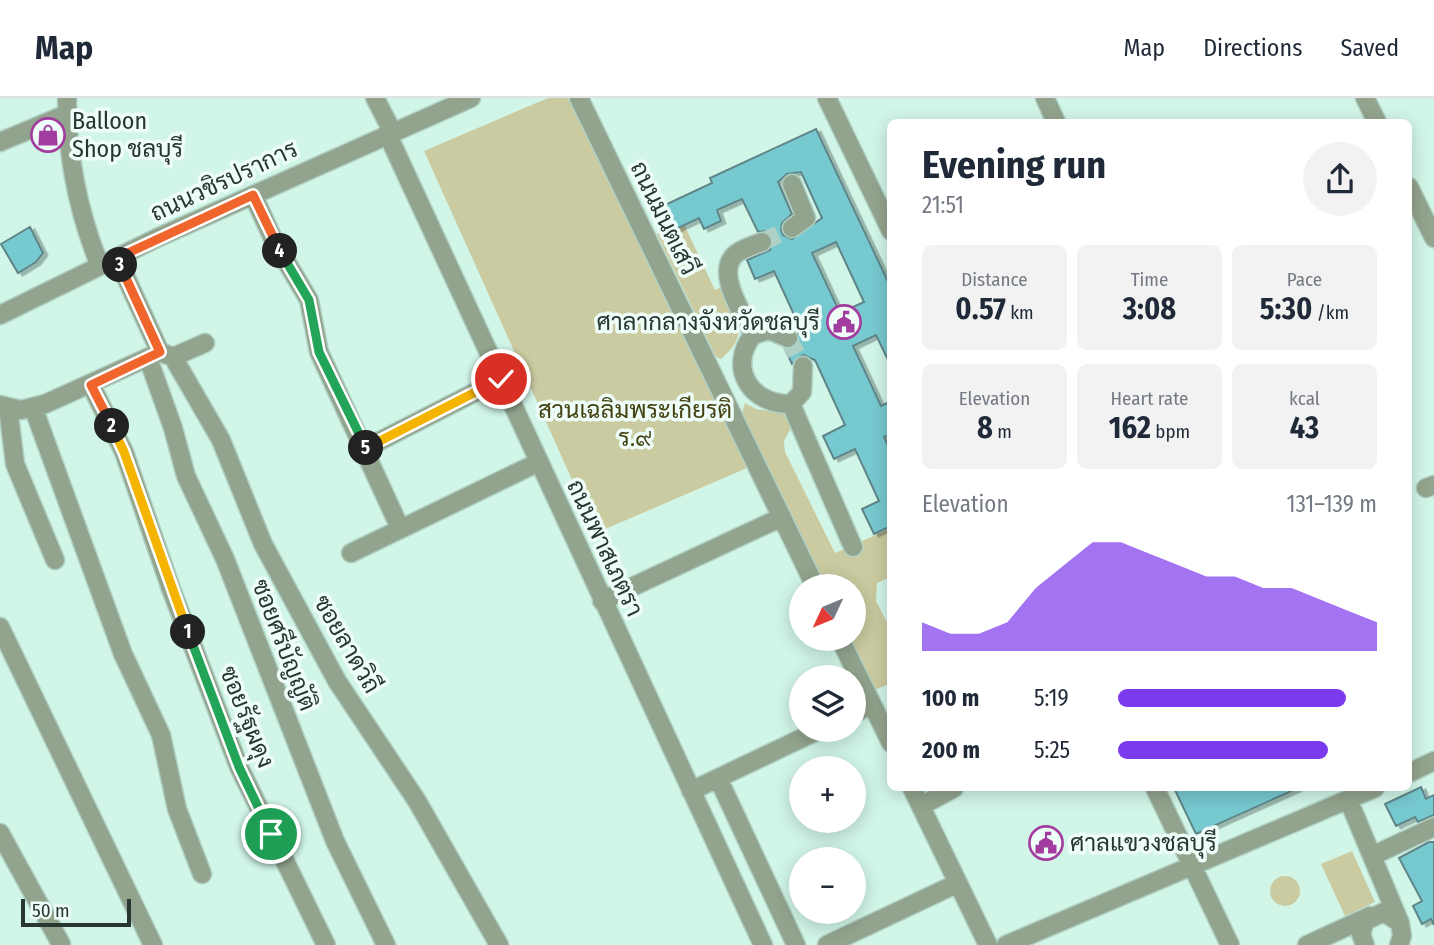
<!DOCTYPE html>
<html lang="en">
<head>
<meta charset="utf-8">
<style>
	body { margin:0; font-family:"Fira Sans Condensed",Sarabun,sans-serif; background:#f2f2f3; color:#1f2937; height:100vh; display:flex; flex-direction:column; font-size:26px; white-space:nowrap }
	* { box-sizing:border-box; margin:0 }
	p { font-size:23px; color:#747a83 }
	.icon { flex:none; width:38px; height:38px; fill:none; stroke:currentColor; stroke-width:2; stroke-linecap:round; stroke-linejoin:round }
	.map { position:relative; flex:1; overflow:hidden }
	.details { position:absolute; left:887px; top:21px; width:525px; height:672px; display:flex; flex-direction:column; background:#fff; border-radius:10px; box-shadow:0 4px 18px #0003 }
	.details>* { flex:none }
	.needle { width:46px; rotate:226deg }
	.buttons { position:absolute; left:789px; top:476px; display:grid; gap:14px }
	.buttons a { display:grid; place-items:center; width:77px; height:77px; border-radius:50%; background:#fff; box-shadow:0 4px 18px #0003; font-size:35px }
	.scale { position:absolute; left:21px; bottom:18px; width:110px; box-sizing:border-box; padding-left:7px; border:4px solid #293732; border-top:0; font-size:19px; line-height:24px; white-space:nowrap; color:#293732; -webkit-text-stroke:5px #effdf8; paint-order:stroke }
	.pin { position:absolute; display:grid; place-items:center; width:60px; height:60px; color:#fff; margin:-30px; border:4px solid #fff; border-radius:50%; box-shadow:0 2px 7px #0007 }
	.km { position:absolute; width:35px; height:35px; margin:-18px; border-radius:50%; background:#222; color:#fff; font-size:19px; line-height:35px; text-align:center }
	.round { display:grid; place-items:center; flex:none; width:74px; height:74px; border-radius:37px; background:#f2f2f3 }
	.headline { display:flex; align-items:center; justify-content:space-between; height:119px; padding:0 35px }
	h1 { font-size:38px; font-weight:700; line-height:52px }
	.stats { display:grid; grid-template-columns:repeat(3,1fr); gap:10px; height:119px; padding:7px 35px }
	.stats div { display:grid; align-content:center; border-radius:10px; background:#f2f2f3; text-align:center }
	.stats b { font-size:30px; font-weight:700 }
	.stats small { font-size:19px; font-weight:400 }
	.stats p { font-size:19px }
	.chart { height:196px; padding:14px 35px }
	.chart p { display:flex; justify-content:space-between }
	.chart svg { width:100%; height:126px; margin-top:7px; fill:#7c3aed; opacity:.7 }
	ul { padding:0 35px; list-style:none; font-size:23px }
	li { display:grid; grid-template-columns:112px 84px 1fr; align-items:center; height:52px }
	li i { height:18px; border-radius:9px; background:#7c3aed }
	header { display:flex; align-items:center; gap:42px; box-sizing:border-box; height:98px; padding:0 35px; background:#fff; border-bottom:2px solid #e0e1e3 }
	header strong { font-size:33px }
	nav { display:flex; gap:38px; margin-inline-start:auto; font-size:24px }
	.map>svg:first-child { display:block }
	.green { fill:#cbcba1 }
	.building { fill:#77c9d0; stroke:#5f8588; stroke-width:2; fill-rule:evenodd; filter:url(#shadow) }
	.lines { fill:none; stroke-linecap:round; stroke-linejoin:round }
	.minor-tunnel { stroke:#afd0c4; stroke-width:18; stroke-dasharray:18 9; stroke-linecap:butt }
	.minor-casing { stroke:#afd0c4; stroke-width:21 }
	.minor { stroke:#93a48e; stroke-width:18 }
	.split-1-casing { stroke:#fff; stroke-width:14 }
	.split-2-casing { stroke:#fff; stroke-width:14 }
	.split-3-casing { stroke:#fff; stroke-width:14 }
	.split-4-casing { stroke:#fff; stroke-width:14 }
	.split-5-casing { stroke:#fff; stroke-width:14 }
	.split-6-casing { stroke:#fff; stroke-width:14 }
	.split-1 { stroke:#22a559; stroke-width:9 }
	.split-2 { stroke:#f5b400; stroke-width:9 }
	.split-3 { stroke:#f0652b; stroke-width:9 }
	.split-4 { stroke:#f0652b; stroke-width:9 }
	.split-5 { stroke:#22a559; stroke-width:9 }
	.split-6 { stroke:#f5b400; stroke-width:9 }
	.labels { text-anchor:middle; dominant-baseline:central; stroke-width:7; stroke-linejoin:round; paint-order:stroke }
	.poi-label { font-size:24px; fill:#293732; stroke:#effdf8; text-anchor:start }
	.street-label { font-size:24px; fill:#293732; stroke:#effdf8 }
	.park-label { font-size:24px; fill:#444212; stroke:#effdf8 }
</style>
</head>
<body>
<header>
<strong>Map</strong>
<nav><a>Map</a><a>Directions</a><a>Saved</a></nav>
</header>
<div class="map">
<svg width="1434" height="847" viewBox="0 0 1434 847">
	<defs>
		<filter id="shadow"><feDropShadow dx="4.5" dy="2.5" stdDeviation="0" flood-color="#0004"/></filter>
	</defs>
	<rect width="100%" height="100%" fill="#d1f6e8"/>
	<path class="green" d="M548,0H568L747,370L596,435L424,53Z
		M683,124L715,192L724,188C738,218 751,236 721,261L716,259L657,136Z
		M745,305L756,311L783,315L792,328L784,343L785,354L835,455L891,430V479L877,485L876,503L891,532V585L875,592L850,541H854V488H825L742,316Z
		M1352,753L1375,804L1345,818L1321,766Z
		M1270 793a15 15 0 1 1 30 0a15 15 0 1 1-30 0Z"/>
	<path class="building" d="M816,31L891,190V268L876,237L853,248L881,308L891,303V336L884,339L891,354V428L874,436L862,411L879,403L855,351L834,361L823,338L845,327L815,262L803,257L792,266L785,251L795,249L798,235L802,234L774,173L755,181L747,162L770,152L772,139L765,133L758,134L742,101L717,112L721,123L704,131L699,120L676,131L665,107L712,85L710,80ZM801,74L822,120L792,141L783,137L781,132L782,125L792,116L778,84L787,76ZM836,144L864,204L840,215L812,155Z
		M30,129L43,155L36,164L18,175L1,146Z
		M1421,689L1426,701L1434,697V717L1418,724L1415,719L1396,728L1385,706Z
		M1174,690H1298L1196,736Z
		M1429,744H1434V827L1431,821L1422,826L1413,808L1422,803L1399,760Z"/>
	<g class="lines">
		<path class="minor-tunnel" d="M762,144L792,130
			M788,240L803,268"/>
		<g class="minor-casing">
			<path id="minor" d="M67,0C67,59 78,114 100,168
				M375,0L392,33
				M579,0L815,488
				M827,0L891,133
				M1045,0L1056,24
				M1365,0L1377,24
				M387,35L763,847
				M0,44L67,16
				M1409,89L1434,140
				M253,97L274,143L309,202L319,254L400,430
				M792,130L806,120L792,86
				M117,160L160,254
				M0,217L157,140L471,0
				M753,237C744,217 713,173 737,155C744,150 754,147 762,144
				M788,240L769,232L753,237C727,270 751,307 791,306L802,294L803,268
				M173,259L221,342L263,446L337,583L417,703L499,847
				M148,260L173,330L186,378L225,461L335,743L386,847
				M91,287L124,354L171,491L239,669L326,847
				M791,306L853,449
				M0,307L21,312L45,306L160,254L173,259L205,245
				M8,309L15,366L55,462
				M33,309L123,556L161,637L177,711L202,776
				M364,351L501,281
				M1426,390L1434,387
				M351,455L537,365
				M602,503L782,419
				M0,529L153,847
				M840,541L891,645
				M854,615L872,607
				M1409,675L1434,663
				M718,680L796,847
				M912,690L988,847
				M1155,690L1230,847
				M691,693L819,632
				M1348,701L1400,825
				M921,708L954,690
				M0,735L61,846
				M1372,758L1434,729
				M827,847L958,785
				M1006,847L1375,690
				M1307,847L1370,818
				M1365,847L1361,836L1365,823L1384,814L1400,825L1402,838L1399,847"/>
		</g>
		<use href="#minor" class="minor"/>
	</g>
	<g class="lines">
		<g class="split-1-casing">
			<path id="split-1" d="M188,534L239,669L271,736"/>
		</g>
		<g class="split-2-casing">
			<path id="split-2" d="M112,328L124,354L188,534"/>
		</g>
		<g class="split-3-casing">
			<path id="split-3" d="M112,328L91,287L160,254L120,167"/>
		</g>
		<g class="split-4-casing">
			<path id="split-4" d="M120,167L117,160L253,97L280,153"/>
		</g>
		<g class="split-5-casing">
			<path id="split-5" d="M280,153L309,202L319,254L366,350"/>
		</g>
		<g class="split-6-casing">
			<path id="split-6" d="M366,350L501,281"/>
		</g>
		<use href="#split-1" class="split-1"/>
		<use href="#split-2" class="split-2"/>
		<use href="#split-3" class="split-3"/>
		<use href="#split-4" class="split-4"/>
		<use href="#split-5" class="split-5"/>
		<use href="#split-6" class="split-6"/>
	</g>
	<defs>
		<g id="shop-ring" transform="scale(1.75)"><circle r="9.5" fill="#effdf8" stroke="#a33c9f" stroke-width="1.5"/><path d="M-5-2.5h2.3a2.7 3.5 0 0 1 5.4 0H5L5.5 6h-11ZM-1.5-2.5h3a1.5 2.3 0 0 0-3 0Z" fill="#a33c9f"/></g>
		<g id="civic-ring" transform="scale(1.75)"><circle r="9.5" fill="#effdf8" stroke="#a33c9f" stroke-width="1.5"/><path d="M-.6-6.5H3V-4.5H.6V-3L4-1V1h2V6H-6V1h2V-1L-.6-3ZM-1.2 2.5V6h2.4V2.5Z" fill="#a33c9f"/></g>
	</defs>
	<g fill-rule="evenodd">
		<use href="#shop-ring" x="48" y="37"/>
		<use href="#civic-ring" x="844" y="224"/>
		<use href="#civic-ring" x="1046" y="745"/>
	</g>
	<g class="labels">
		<g class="poi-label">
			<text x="72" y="23">Balloon<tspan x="72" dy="28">Shop ชลบุรี</tspan></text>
			<text x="820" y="224" text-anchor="end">ศาลากลางจังหวัดชลบุรี</text>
			<text x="1070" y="745">ศาลแขวงชลบุรี</text>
		</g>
		<g class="street-label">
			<text transform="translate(224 83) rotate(-25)">ถนนวชิรปราการ</text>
			<text transform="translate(664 120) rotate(64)">ถนนมนตเสวี</text>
			<text transform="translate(605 450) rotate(65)">ถนนพาสเภตรา</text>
			<text transform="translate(347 546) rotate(60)">ซอยลาดวิถี</text>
			<text transform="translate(284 547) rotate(69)">ซอยศรีบัญญัติ</text>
			<text transform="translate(247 619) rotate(68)">ซอยรัฐผดุง</text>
		</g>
		<g class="park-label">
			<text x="635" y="312">สวนเฉลิมพระเกียรติ<tspan x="635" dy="28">ร.๙</tspan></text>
		</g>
	</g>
</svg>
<div class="buttons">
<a><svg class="needle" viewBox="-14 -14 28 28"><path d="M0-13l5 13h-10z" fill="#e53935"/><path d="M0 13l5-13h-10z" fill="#747a83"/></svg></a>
<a><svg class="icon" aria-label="layers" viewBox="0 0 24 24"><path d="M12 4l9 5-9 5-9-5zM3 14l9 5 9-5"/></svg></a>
<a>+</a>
<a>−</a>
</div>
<div class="scale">50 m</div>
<div class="pin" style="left:271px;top:736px;background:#1e9e55"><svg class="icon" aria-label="arrive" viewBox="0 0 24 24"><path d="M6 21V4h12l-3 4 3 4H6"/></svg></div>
<div class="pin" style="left:501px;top:281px;background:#d93025"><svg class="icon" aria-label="check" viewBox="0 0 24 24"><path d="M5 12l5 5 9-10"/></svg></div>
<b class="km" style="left:188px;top:534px">1</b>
<b class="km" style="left:112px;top:328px">2</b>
<b class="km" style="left:120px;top:167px">3</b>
<b class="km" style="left:280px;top:153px">4</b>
<b class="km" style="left:366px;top:350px">5</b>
<section class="details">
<div class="headline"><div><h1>Evening run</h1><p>21:51</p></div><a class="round"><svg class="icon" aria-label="share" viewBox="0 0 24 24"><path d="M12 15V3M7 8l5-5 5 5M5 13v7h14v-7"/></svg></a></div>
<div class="stats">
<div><p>Distance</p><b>0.57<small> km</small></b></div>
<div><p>Time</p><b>3:08</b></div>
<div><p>Pace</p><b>5:30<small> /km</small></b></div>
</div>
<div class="stats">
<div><p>Elevation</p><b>8<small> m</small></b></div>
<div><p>Heart rate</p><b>162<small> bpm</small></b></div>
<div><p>kcal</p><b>43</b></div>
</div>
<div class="chart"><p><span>Elevation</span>131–139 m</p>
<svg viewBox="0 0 160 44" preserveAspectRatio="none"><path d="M0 44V34L10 38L20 38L30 34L40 22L50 14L60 6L70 6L80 10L90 14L100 18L110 18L120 22L130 22L140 26L150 30L160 34V44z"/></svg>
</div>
<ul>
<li><b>100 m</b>5:19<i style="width:88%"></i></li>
<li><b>200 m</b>5:25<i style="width:81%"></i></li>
</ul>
</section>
</div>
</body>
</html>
